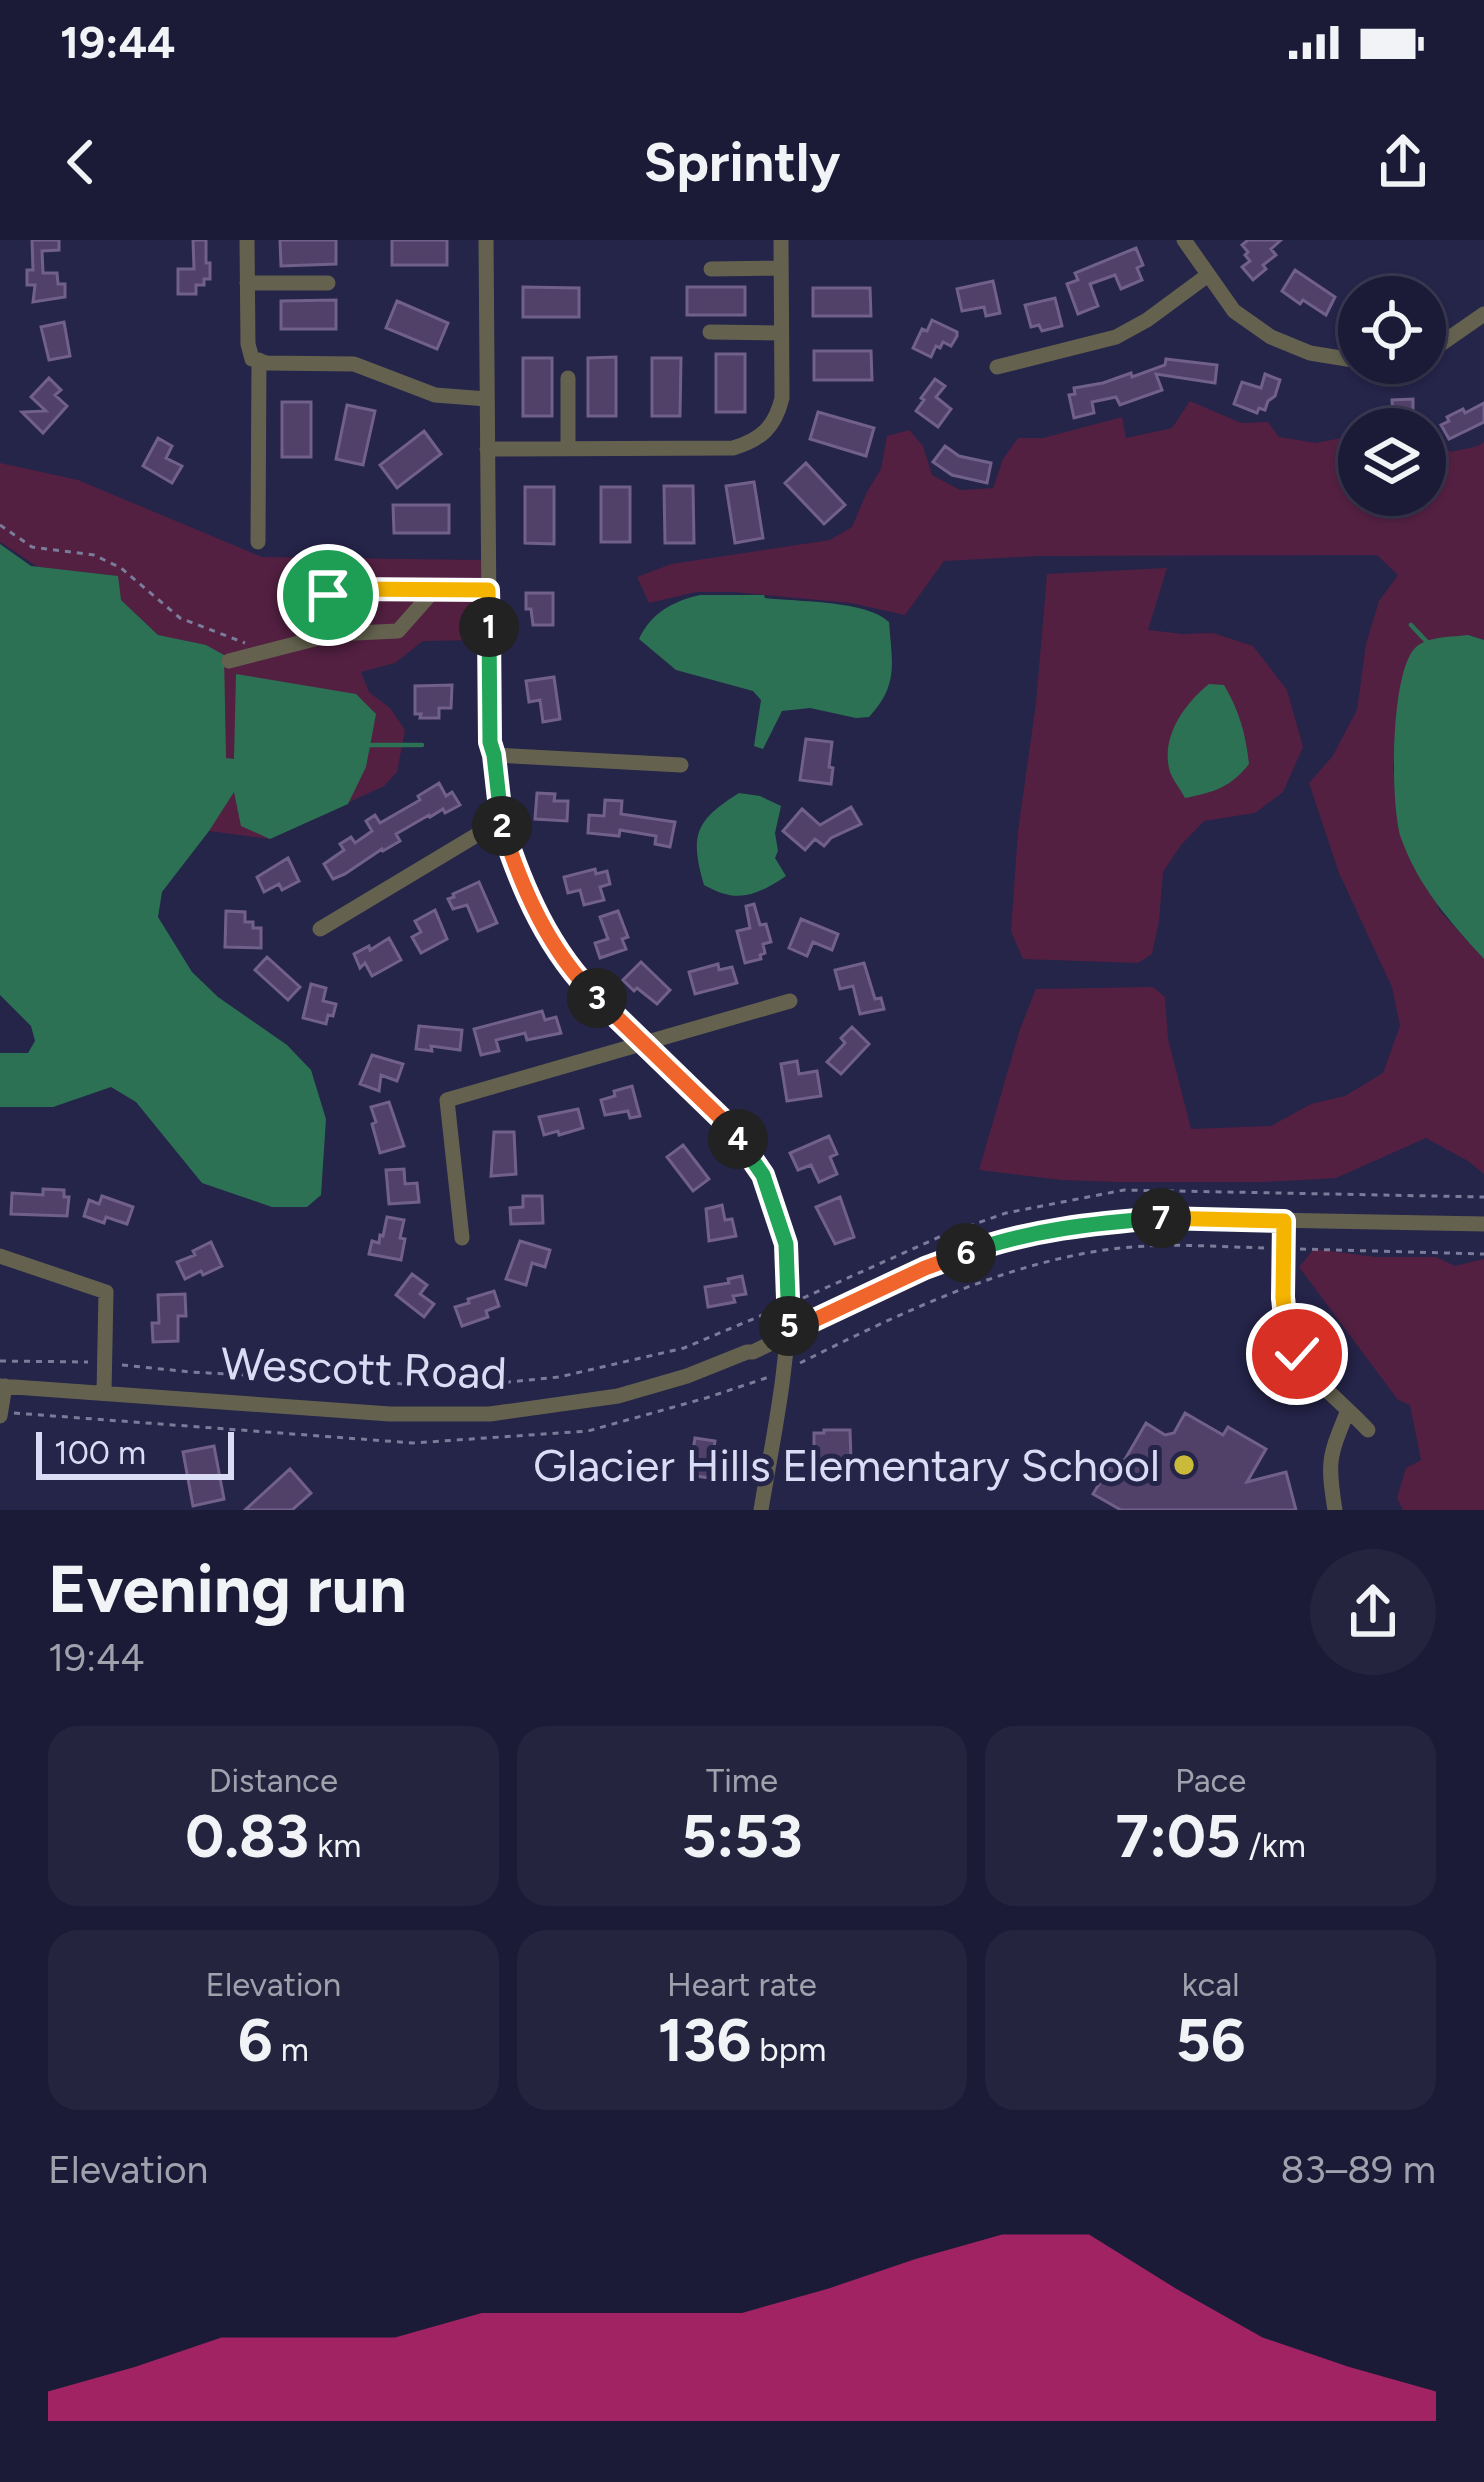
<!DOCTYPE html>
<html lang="en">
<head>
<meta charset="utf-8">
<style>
	body { margin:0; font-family:Figtree,sans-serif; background:#25243f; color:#f1f3f6; height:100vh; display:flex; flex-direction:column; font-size:45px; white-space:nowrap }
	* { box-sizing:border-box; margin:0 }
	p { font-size:39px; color:#a0a1ad }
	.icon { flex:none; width:66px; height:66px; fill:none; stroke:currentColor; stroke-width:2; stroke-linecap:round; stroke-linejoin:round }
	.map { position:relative; height:1270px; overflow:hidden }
	.side { display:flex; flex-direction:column; background:#1c1b37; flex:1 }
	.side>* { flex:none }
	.fabs { position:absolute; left:1338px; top:36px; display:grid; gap:24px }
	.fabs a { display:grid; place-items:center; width:108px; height:108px; border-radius:50%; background:#1c1b37; box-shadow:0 3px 9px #0004,0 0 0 3px #3a3952; font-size:60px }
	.scale { position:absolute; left:36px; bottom:30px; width:198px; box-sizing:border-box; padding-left:12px; border:6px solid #dadbf4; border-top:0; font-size:33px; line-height:42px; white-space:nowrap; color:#dadbf4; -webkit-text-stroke:9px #252449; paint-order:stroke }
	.pin { position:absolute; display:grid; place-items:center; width:102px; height:102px; color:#fff; margin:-51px; border:6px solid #fff; border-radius:50%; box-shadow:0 3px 12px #0007 }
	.km { position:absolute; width:60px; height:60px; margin:-30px; border-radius:50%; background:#222; color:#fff; font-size:33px; line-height:60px; text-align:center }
	.round { display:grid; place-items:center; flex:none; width:126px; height:126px; border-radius:63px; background:#25243f }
	.headline { display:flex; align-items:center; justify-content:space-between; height:204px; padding:0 48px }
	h1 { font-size:66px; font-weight:700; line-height:90px }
	.figures { display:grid; grid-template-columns:repeat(3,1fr); gap:18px; height:204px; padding:12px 48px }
	.figures div { display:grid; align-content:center; border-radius:30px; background:#25243f; text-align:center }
	.figures b { font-size:60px; font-weight:700 }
	.figures small { font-size:33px; font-weight:400 }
	.figures p { font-size:33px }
	.chart { height:336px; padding:24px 48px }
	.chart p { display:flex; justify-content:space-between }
	.chart svg { width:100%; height:216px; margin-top:12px; fill:#db2777; opacity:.7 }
	.status { display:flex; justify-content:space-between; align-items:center; height:84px; padding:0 60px; background:#1c1b37; direction:ltr }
	.status svg { height:33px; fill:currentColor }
	header { display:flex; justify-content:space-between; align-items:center; height:156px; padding:0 48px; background:#1c1b37; font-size:54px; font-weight:700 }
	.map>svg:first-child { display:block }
	.green { fill:#532042 }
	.water { fill:#2d7154 }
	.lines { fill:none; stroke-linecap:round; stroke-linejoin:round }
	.stream { stroke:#2d7154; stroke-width:4.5 }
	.building { fill:#514168; stroke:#71608a; stroke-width:3 }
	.path { stroke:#7b7b9a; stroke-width:3; stroke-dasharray:6 6; stroke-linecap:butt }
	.minor { stroke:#64624f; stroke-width:15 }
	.split-1-casing { stroke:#fff; stroke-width:24 }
	.split-2-casing { stroke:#fff; stroke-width:24 }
	.split-3-casing { stroke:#fff; stroke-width:24 }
	.split-4-casing { stroke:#fff; stroke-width:24 }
	.split-5-casing { stroke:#fff; stroke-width:24 }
	.split-6-casing { stroke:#fff; stroke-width:24 }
	.split-7-casing { stroke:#fff; stroke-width:24 }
	.split-8-casing { stroke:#fff; stroke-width:24 }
	.split-9-casing { stroke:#fff; stroke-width:24 }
	.split-1 { stroke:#f5b400; stroke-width:15 }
	.split-2 { stroke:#22a559; stroke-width:15 }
	.split-3 { stroke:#f0652b; stroke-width:15 }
	.split-4 { stroke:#f0652b; stroke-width:15 }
	.split-5 { stroke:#22a559; stroke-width:15 }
	.split-6 { stroke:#f0652b; stroke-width:15 }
	.split-7 { stroke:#22a559; stroke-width:15 }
	.split-8 { stroke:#f5b400; stroke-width:15 }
	.split-9 { stroke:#f5b400; stroke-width:15 }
	.poi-dot { fill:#c9ba3a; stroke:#252449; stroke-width:4.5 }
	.labels { text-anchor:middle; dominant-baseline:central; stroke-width:10; stroke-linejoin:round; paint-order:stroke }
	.street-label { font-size:45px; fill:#dadbf4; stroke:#252449 }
	.poi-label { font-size:45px; fill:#dadbf4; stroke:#252449; text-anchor:end }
</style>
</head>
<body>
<div class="status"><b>19:44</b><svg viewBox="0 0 49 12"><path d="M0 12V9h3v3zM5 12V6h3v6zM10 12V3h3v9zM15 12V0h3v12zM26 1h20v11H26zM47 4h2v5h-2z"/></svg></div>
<header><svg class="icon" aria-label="back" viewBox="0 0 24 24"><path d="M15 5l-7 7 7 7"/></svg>Sprintly<svg class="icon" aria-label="share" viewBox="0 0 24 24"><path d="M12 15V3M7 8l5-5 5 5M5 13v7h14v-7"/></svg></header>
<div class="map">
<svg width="1484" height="1270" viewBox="0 0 1484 1270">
	<rect width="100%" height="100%" fill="#252449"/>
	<path class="green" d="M1190,161L1241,183L1268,182L1279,197L1316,203L1341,198L1353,209H1359V255H1425V201L1434,202L1451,212L1478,206L1484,202V400L1468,395L1408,421L1399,458L1393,530L1439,670L1484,719V934L1468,921L1426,898L1336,938L1265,942H1119L1062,940L979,930L1020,789L1036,749L1153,747L1165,757L1168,799L1191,889L1271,886L1311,864L1345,856L1383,833L1400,786L1392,747L1339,633L1309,543L1332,517L1357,470L1366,404L1379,361L1398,335L1377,315L1038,316L944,321L905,375L851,363L734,352H696L649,363L637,337L671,324L830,300L852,287L867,252L881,229L887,196L909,190L923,206L932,235L960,250L993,248L1003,219L1018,198H1043L1122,177L1126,198L1172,188Z
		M0,223L78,240L262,317L481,320L489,400L423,401L395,423L361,432L369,452L390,468L405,490L397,532L384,546L270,599L209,591L226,518L158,395L121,360L117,336L38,327L0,302Z
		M1167,328L1148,390L1183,394L1213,393L1253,406L1287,450L1303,507L1283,552L1255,573L1204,581L1181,605L1163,632L1159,681L1152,714L1138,723L1023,719L1011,691L1018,591L1036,463L1047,334Z
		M1314,1009L1376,1017H1436L1455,1026L1484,1019V1270H1403L1397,1258L1406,1228L1421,1220L1410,1165L1398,1160L1299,1027Z"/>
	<path class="water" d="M0,304L31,326L118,336L121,360L158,395L206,405L224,415L226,518L234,519L236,434L356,454L376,474L366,527L348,564L270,599L241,586L234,552L209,591L162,652L158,677L192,732L218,757L287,805L311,830L326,879L321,955L307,967H272L202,943L136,862L111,847L53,867H0V813H28L35,801L31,786L0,755Z
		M700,355H764L765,358C797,362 866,360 889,382C892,423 899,445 869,477L856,478L810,468L782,471L763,509L754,506L761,460L753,451L676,430L639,399C651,373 673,361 700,355Z
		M1468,395L1484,400V719C1450,682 1418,646 1401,598C1390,564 1390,434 1415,408C1427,396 1452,397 1468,395Z
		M1209,444L1224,445C1239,470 1246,495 1249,524C1230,548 1214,552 1185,558C1181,550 1173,540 1170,532C1160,498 1184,464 1209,444Z
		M739,553L760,556L781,566L775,593L778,611L775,618L786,636C756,656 737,664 704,645C690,596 694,581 739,553Z"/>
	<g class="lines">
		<path class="stream" d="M1411,385L1429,404
			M368,505H422"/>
	</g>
	<path class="building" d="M32,0H59V10L42,11L43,33H57L58,44H65V57L33,62L35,45H27V30H33Z
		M193,0H206V23H210V39H204V45H196V54H178V29H194Z
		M280,0H336V24L281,26Z
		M392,0H447V25H392Z
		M1248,0H1281L1271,9L1276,15L1263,25L1266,29L1253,40L1242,27L1250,21L1245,15L1248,12L1242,5Z
		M1136,8L1143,25L1137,28L1142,40L1121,49L1115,35L1090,44L1098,66L1078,74L1067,44L1078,40L1075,33Z
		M1295,30L1335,57L1326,75L1303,60L1300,64L1282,51Z
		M993,41L1000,73L986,76L984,67L962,71L957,49Z
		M523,47L579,48V77H523Z
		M687,47H745V75H687Z
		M813,48H870L871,76H813Z
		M1055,58L1062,86L1042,91L1039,85L1031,87L1025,65Z
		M336,60V89H281V61Z
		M397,61L448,83L437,109L386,88Z
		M932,80L957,92V96L951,106L943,102L940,108L936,106L931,117L913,108L922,89L927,91Z
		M64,82L70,116L49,120L41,87Z
		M814,111H871L872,140H814Z
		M716,114H745V172H716Z
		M616,117V176H588V118Z
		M523,118H552V176H523Z
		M652,118H681L680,176H652Z
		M1166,119L1217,125L1215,143L1156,134L1162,150L1120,165L1116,157L1092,162L1094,173L1074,178L1069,155L1075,154L1074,148L1103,143L1131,133L1132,137L1165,125Z
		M1265,134L1280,140L1275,156L1268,161L1265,170L1259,168L1257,173L1234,164L1242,142L1261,148Z
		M49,138L61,150L55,155L67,166L43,193L22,172L46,171L31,157Z
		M935,139L945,146L936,157L951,169L938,187L916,171L924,160L921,158Z
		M1413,159V178L1404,179V189H1373V179L1393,178L1392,160Z
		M282,162H311V217H282Z
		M1484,163V182L1449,199L1441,185L1449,181L1447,177L1463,169L1465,173Z
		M347,165L375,171L363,225L336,219Z
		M818,172L874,188L866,216L810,199Z
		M424,191L441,214L397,248L380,225Z
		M158,198L172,206L166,218L182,226L172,243L143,226Z
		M945,206L959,216L991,223L987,243L952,235L933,222Z
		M806,223L845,265L824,284L785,243Z
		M754,242L763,298L735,303L726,246Z
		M664,246H693L694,303H665Z
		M525,247H554V304L525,303Z
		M601,247H630V302H601Z
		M393,265H449V293H394Z
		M526,353H553V385H533L531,369H526Z
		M554,437L560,479L543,482L540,460L529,462L526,441Z
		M452,445L451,468H439V478H420L421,474H415V446Z
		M806,499L832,502L829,527L833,528L831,544L800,540Z
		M439,543L446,556L452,552L460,565L445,573L443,569L430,577L429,575L396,594L400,601L383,611L382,609L345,634L333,639L324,624L344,610L340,604L351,597L355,603L372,591L366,581L375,575L380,583L420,560L418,556Z
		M537,553L555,554L554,561H568L567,581L535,579Z
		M605,560L622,561L621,574L675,582L670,607L655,604L656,596L620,590L619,596L588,593L589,575L604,576Z
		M851,567L861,584L831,598L824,606L815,599L805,610L783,591L802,569L820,585Z
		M288,618L299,641L282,650L279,644L264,652L257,637Z
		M595,629L596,634L607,631L610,644L600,647L604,660L584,665L580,650L568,653L564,637Z
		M479,642L497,683L478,691L467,665L453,669L448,659L454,657L453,654Z
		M754,664L760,685L766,684L771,702L763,704L765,713L760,715L761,719L745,723L737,691L750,688L746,666Z
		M435,670L447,699L421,713L412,697L421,692L415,681Z
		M226,671L245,672V682H253V688H261V708L225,707Z
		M618,671L628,697L622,699L626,709L600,718L595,703L608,699L600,677Z
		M801,679L838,694L832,710L813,702L807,716L789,708Z
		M389,698L401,720L372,736L365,723L360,728L354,714L369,706L370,710Z
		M267,717L300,747L288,760L255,730Z
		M641,722L670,750L657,764L637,748L634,751L623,740Z
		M864,723L875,759L881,758L884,769L860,774L853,746L840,749L835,730Z
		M718,724L719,730L732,727L737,743L695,754L689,732Z
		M311,744L326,748L323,761L336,764L333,776L328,775L326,784L303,778Z
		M542,771L545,780L556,777L561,793L527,800L525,793L496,800L499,811L481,815L474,789Z
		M419,786L462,790L460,810L431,806L432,811L416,809Z
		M852,787L869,804L841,834L827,822L845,803L841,798Z
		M372,815L403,824L397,841L381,835L379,851L360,844Z
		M797,821L799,834L817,831L821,856L787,861L781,824Z
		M632,846L640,876L630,878L628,871L605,875L601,860L615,856L614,851Z
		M389,862L404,906L380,913L372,884L376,882L371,867Z
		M578,869L583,888L559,895L558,891L544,895L539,877Z
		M494,892H514L516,934L491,936Z
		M829,896L837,914L830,917L837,934L819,942L811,925L798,930L790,913Z
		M683,905L709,939L693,951L667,917Z
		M404,929L405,944L417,943L419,962L389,964L386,930Z
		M43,949L64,950V957H69L67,976L11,974L12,953L43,955Z
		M102,956L133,967L127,984L106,977L104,983L84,976L89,960L99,964Z
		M523,956H542L543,983L511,984L510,968L523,967Z
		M840,957L854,997L835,1004L816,967Z
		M722,965L725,980L732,979L736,996L709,1001L706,969Z
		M387,977L404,980L400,998L405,999L401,1020L369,1014L372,1001L379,1003L380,995L383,996Z
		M520,1001L550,1010L545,1027L532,1023L526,1045L506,1039Z
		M211,1002L222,1026L203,1035L201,1031L185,1039L177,1022L195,1015L193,1011Z
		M412,1034L427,1045L420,1054L434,1064L424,1077L396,1055Z
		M742,1036L746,1054L733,1056L735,1062L708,1067L705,1047L729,1043L728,1039Z
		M494,1051L499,1066L486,1071L488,1077L462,1086L455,1067L469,1063L468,1059Z
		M185,1054L186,1076H178V1101L153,1102L152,1083H159L158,1055Z
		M1185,1173L1223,1195L1228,1187L1266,1209L1247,1242L1286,1232L1296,1270H1121L1093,1254L1116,1216L1124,1221L1146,1183L1165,1195L1174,1193Z
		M824,1190H850L851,1221L814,1219V1193H824Z
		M695,1198L715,1201L714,1208L728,1210L724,1235L710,1233L709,1238L689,1235Z
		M214,1206L224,1259L193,1266L183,1212Z
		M290,1229L311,1253L292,1270H245Z"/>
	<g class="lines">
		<path class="path" d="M0,285L32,307L94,315L121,328L180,378L245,403
			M1300,1009L1484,1014
			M803,1058L946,994L1006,973L1124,950L1484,957
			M0,1121L88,1122
			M800,1123C904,1071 1029,1011 1147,1006C1186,1004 1227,1007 1266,1008
			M122,1125L191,1132L459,1147L559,1137L684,1108L772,1071
			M14,1173L413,1203L588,1191L706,1158L769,1137"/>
		<path class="minor" d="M247,0L248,104L252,119L267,123L354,124L435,155L487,159
			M486,0L490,502C498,528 495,556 501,583C510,623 528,666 551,700C587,756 640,801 688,847C701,859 716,871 728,885C823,995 782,1141 761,1270
			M1184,0L1234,71L1271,97L1310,113L1359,121
			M711,29L781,28
			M247,43H328
			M710,92L781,93
			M1425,115L1484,74
			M997,127L1116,97L1147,80L1208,35
			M568,138V208
			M487,209L733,208C761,200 775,187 782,158L781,0
			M258,302L259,120
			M435,349L398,391L334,394C323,381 320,371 328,355C368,342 444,350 488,350
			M229,421L334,394
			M494,515L681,525
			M320,689L500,581
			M1284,981C1283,1031 1274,1087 1307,1129C1325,1151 1349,1169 1368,1190
			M462,998L447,860L790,761
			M0,1016L106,1052L104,1153
			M0,1146L390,1174H490L618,1156L687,1136L747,1112H753L925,1028L984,1006L1076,985L1160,978L1484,984
			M0,1176L5,1146
			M1335,1270C1327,1220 1329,1217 1348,1170"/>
	</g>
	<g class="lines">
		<g class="split-1-casing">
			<path id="split-1" d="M328,355L346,349L488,350L489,387"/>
		</g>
		<g class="split-2-casing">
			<path id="split-2" d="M489,387L490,502L494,515L502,586"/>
		</g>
		<g class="split-3-casing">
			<path id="split-3" d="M502,586C522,649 549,711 597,758"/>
		</g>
		<g class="split-4-casing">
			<path id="split-4" d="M597,758L728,885L738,899"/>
		</g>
		<g class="split-5-casing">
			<path id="split-5" d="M738,899L763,935L786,1004L789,1086"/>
		</g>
		<g class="split-6-casing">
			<path id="split-6" d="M789,1086V1092L925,1028L966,1013"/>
		</g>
		<g class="split-7-casing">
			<path id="split-7" d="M966,1013C1028,990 1095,983 1161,978"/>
		</g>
		<g class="split-8-casing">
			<path id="split-8" d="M1161,978L1284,981L1283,1057"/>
		</g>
		<g class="split-9-casing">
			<path id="split-9" d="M1283,1057L1286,1088L1297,1114"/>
		</g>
		<use href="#split-1" class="split-1"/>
		<use href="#split-2" class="split-2"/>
		<use href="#split-3" class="split-3"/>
		<use href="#split-4" class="split-4"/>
		<use href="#split-5" class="split-5"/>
		<use href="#split-6" class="split-6"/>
		<use href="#split-7" class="split-7"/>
		<use href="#split-8" class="split-8"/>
		<use href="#split-9" class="split-9"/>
	</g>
	<circle class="poi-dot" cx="1184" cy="1225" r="12"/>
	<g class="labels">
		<g class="street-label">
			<text transform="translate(364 1128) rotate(2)">Wescott Road</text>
		</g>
		<g class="poi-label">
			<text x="1160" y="1225">Glacier Hills Elementary School</text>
		</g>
	</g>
</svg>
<div class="fabs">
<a><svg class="icon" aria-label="locate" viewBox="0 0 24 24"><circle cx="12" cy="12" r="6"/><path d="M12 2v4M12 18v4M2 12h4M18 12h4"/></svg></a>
<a><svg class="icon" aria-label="layers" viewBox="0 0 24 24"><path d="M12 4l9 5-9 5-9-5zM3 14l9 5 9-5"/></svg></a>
</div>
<div class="scale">100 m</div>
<div class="pin" style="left:328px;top:355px;background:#1e9e55"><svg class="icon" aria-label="arrive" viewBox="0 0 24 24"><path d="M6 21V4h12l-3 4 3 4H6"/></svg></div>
<div class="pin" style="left:1297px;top:1114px;background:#d93025"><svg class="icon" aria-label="check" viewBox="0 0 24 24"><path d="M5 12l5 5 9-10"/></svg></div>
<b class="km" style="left:489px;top:387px">1</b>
<b class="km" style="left:502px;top:586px">2</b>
<b class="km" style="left:597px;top:758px">3</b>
<b class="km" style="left:738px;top:899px">4</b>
<b class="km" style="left:789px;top:1086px">5</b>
<b class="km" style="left:966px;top:1013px">6</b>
<b class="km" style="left:1161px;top:978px">7</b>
</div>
<section class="side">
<div class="headline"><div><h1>Evening run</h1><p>19:44</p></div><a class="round"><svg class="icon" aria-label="share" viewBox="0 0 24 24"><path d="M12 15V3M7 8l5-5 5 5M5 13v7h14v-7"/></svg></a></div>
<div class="figures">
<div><p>Distance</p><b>0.83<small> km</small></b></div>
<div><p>Time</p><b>5:53</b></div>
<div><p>Pace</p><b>7:05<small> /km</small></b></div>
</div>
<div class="figures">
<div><p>Elevation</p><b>6<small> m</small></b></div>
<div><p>Heart rate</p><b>136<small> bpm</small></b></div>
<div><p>kcal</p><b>56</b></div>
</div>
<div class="chart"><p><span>Elevation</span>83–89 m</p>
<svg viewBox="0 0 160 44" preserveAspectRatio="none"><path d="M0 44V38L10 33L20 27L30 27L40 27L50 22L60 22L70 22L80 22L90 17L100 11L110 6L120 6L130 17L140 27L150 33L160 38V44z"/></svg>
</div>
</section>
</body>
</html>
